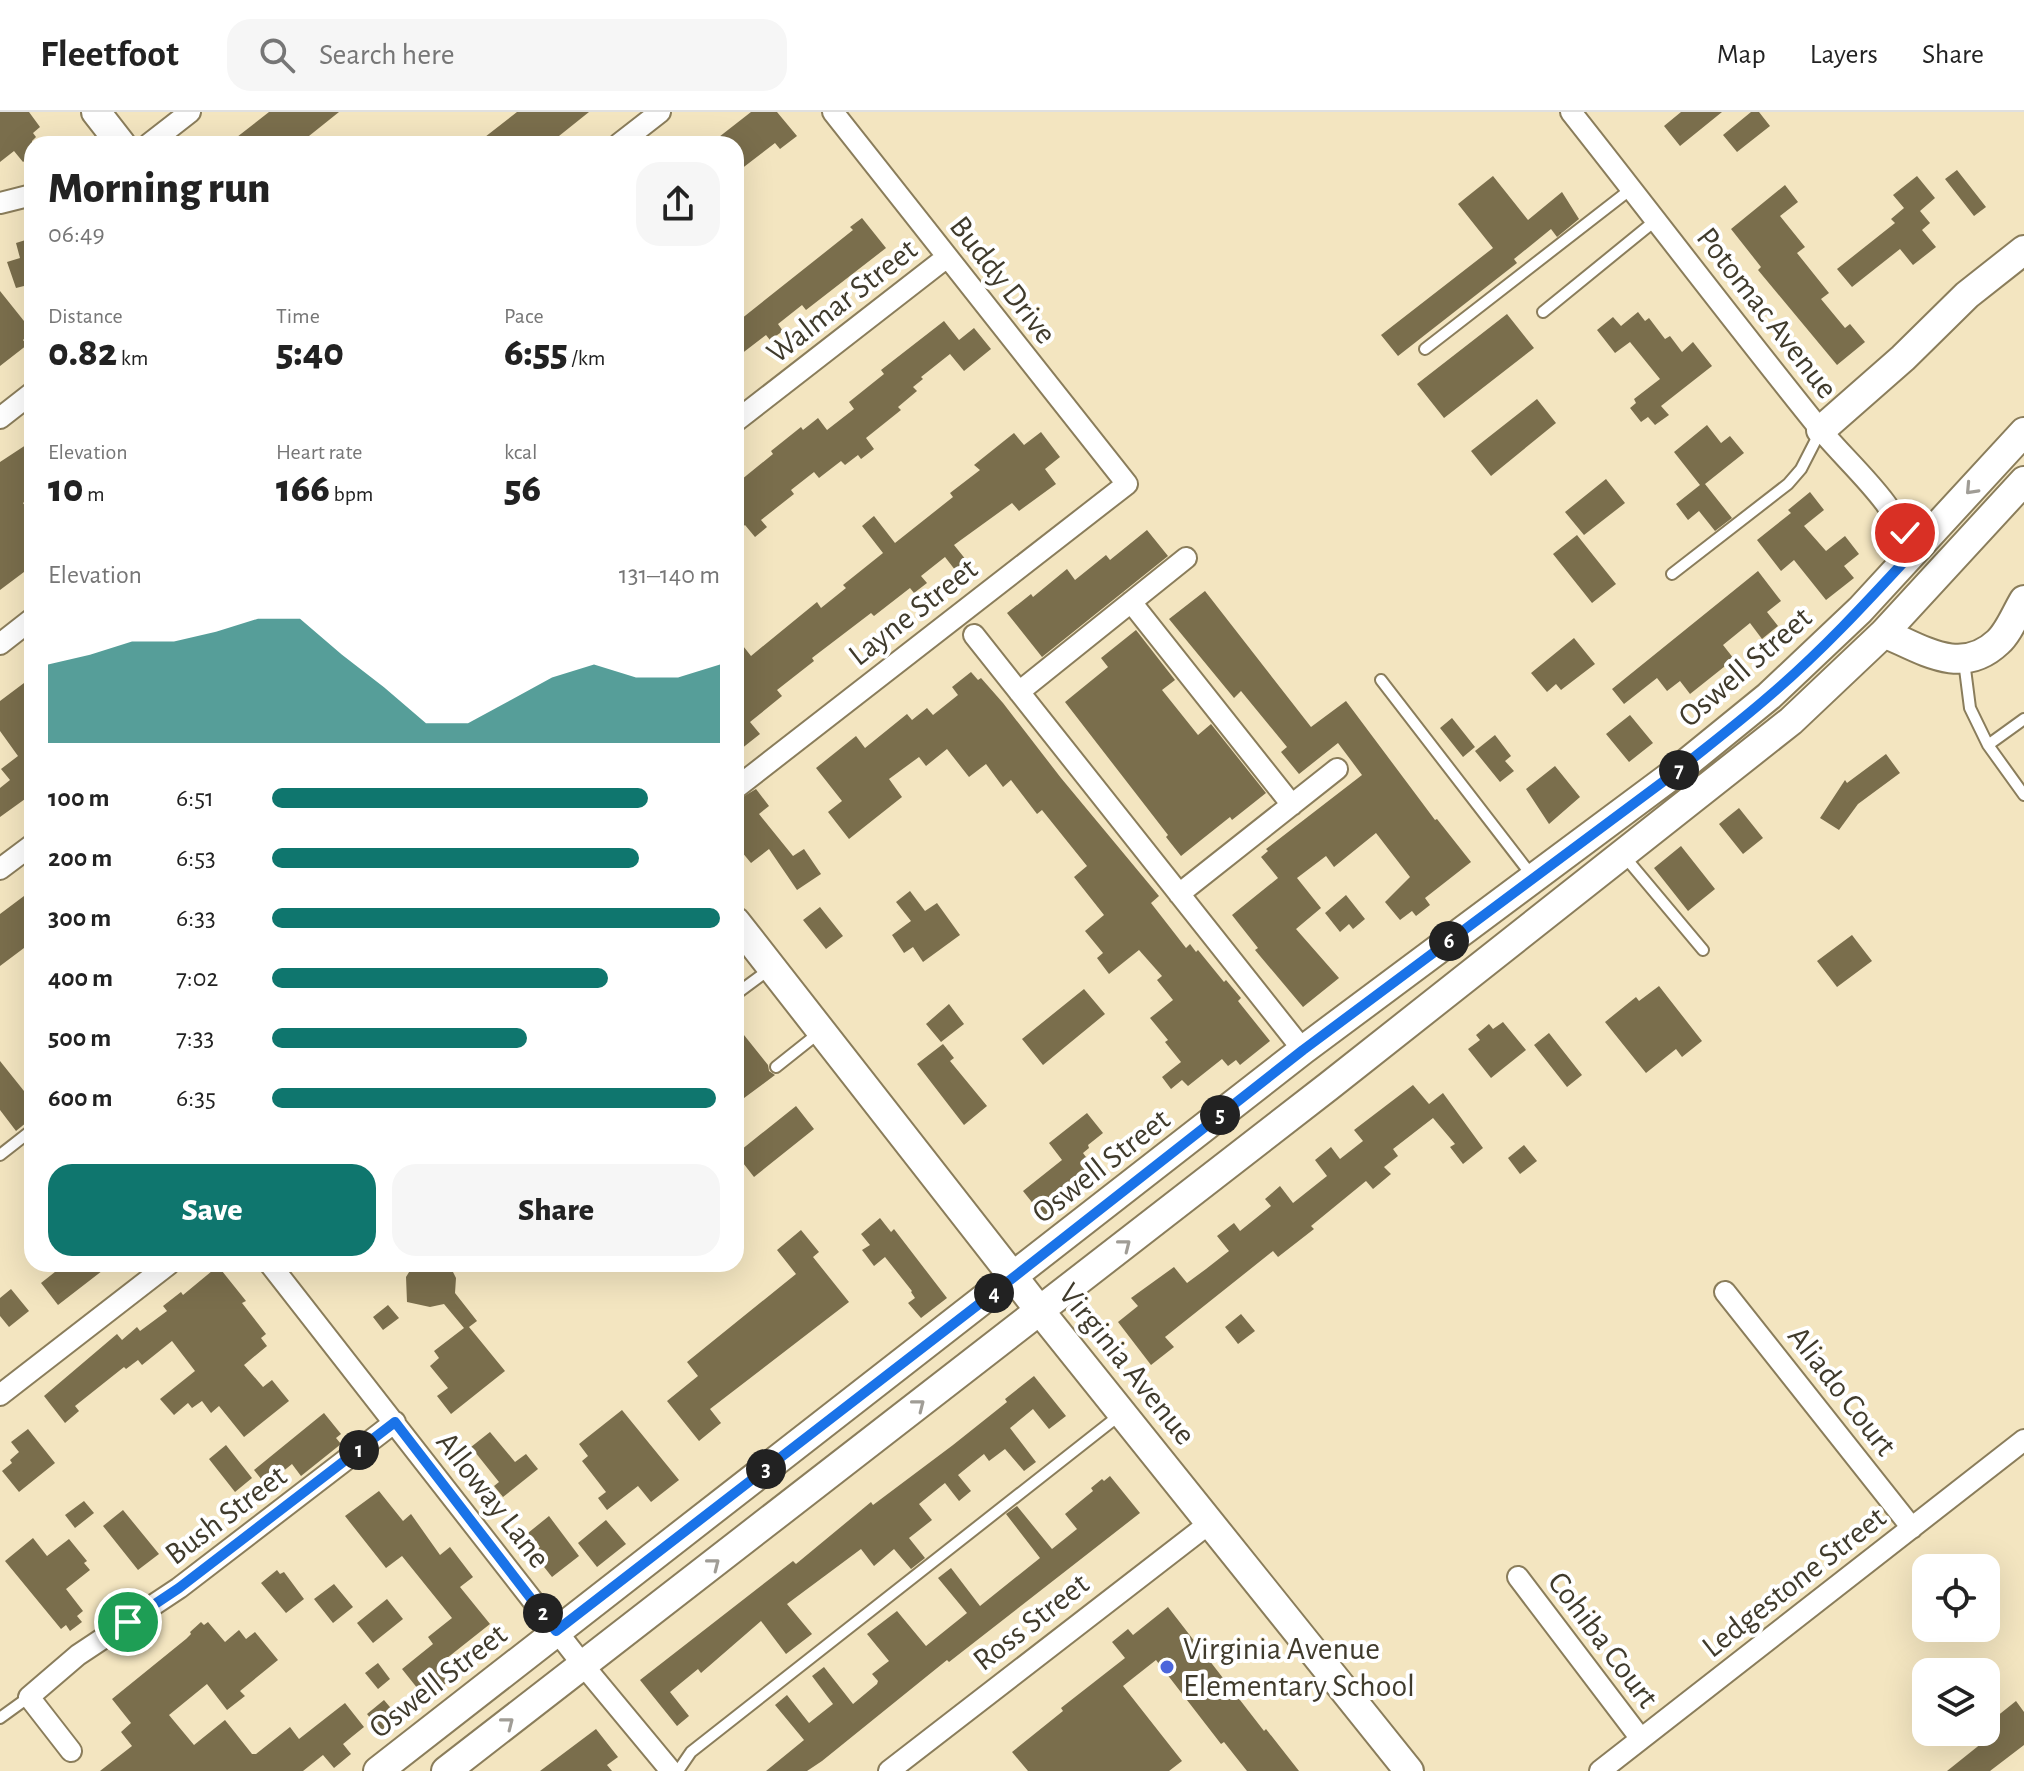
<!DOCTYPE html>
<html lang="en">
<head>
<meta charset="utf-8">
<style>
	body { margin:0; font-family:"Alegreya Sans",sans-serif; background:#f6f6f6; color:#222; height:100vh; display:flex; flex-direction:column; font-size:30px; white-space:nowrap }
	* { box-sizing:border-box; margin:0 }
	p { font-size:26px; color:#767676 }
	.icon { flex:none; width:44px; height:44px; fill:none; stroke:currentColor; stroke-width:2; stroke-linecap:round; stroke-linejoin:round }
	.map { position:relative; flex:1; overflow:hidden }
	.drawer { position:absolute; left:24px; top:24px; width:720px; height:1136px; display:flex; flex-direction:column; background:#fff; border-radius:24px; box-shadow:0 8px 32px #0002 }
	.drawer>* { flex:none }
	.buttons { position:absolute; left:1912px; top:1442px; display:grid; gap:16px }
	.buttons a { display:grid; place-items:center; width:88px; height:88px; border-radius:16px; background:#fff; box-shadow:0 8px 32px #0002; font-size:40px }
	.pin { position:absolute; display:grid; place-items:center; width:68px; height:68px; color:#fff; margin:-34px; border:4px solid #fff; border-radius:50%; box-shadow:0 2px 8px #0007 }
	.km { position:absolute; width:40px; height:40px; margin:-20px; border-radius:50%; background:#222; color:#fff; font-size:22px; line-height:40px; text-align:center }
	.round { display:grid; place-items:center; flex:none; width:84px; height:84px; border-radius:24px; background:#f6f6f6 }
	.overview { display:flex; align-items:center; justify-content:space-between; height:136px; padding:0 24px }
	h1 { font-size:44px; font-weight:800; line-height:60px }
	.figures { display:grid; grid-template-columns:repeat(3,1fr); gap:12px; height:136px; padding:8px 24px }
	.figures div { display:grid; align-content:center }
	.figures b { font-size:40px; font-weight:800 }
	.figures small { font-size:22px; font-weight:400 }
	.figures p { font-size:22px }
	.chart { height:224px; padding:16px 24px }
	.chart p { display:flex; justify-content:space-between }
	.chart svg { width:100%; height:144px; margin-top:8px; fill:#0f766e; opacity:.7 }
	.primary-button { display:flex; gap:16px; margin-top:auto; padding:16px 24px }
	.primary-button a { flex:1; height:92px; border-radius:24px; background:#0f766e; color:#fff; font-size:32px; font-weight:800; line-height:92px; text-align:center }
	.primary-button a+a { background:#f6f6f6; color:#222 }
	ul { padding:0 24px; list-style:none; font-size:26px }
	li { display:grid; grid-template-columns:128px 96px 1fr; align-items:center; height:60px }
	li i { height:20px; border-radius:10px; background:#0f766e }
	header { display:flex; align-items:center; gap:48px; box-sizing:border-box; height:112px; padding:0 40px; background:#fff; border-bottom:2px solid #e0e0e0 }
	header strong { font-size:38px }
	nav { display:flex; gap:44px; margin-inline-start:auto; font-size:28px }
	.search { width:560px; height:72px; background:#f6f6f6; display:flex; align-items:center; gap:20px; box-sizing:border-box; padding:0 28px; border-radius:24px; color:#767676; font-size:30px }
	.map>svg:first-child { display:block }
	.building { fill:#7a6e4c }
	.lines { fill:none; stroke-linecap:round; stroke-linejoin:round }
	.lane-casing { stroke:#8a7d5b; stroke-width:14 }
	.street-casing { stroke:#8a7d5b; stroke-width:24 }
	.secondary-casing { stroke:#8a7d5b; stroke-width:32 }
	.lane { stroke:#fff; stroke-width:10 }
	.street { stroke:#fff; stroke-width:20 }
	.secondary { stroke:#fff; stroke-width:28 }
	.oneway { stroke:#a09d96 }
	.route-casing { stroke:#fff; stroke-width:16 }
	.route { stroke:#1a73e8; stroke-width:10 }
	.poi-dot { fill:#4c66db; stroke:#fff; stroke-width:3 }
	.labels { text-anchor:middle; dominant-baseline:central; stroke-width:8; stroke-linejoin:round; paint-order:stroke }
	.street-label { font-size:32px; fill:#403b2c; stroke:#fff }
	.poi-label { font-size:32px; fill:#403b2c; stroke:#fff; text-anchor:start }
</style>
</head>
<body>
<header>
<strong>Fleetfoot</strong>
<div class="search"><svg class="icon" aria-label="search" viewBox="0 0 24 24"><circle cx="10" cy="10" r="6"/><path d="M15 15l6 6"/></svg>Search here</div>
<nav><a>Map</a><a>Layers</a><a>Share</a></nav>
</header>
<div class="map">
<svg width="2024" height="1659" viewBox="0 0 2024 1659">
	<rect width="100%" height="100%" fill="#f3e5c0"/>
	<path class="building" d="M0,0H29L40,15L33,21L36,25L32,29V43L23,50L14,39L0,50Z
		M269,0H339L299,32H293L289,26L281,32H228Z
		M517,0H589L549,32H476Z
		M751,0H777L797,24L780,37L775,31L736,61V32H710Z
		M1681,0H1722L1680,34L1664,14Z
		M1751,0H1759L1770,14L1737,40L1723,23Z
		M1957,58L1986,95L1974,104L1945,67Z
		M1493,64L1528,108L1562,80L1579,107L1557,125L1551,117L1514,147L1517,151L1398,244L1381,223L1493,136L1458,92Z
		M1917,64L1935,86L1920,99L1930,111L1922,118L1936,135L1913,153L1900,137L1852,175L1837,157L1895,111L1891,107L1904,96L1893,83Z
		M1785,73L1798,90L1780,104L1805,135L1797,141L1829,181L1821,187L1845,216L1850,212L1865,230L1837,253L1758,158L1761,155L1731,117Z
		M862,106L886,136L806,198L802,193L778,212L783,219L770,228L766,223L736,246V211L853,118L850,115Z
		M32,126V172L16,176L7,150L20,146L16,131Z
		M0,179L32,219L23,228L27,233L0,254Z
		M1638,200L1645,209L1649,206L1665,227L1670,224L1682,240L1693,230L1712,254L1661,294L1669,303L1655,313L1648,305L1641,310L1630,296L1636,291L1634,287L1660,267L1630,230L1615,241L1597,218L1613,205L1621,214Z
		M1507,202L1534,236L1444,306L1417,272Z
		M944,209L959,228L974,216L991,237L964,259L950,242L921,265L923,267L913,275L917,279L898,295L901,298L866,326L874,337L861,347L858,343L845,353L841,349L819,366L814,360L791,378L794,382L761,408L767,415L755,425L745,413L736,420V372L773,342L771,339L801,315L803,318L818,306L827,318L854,297L849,290L884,262L881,258Z
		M1537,287L1556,311L1491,364L1471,339Z
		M1707,313L1721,331L1730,324L1744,341L1705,372L1732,406L1715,419L1699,399L1688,408L1676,392L1700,373L1674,340Z
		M1041,320L1060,345L1045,357L1056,372L1019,399L1012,391L954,433L971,454L959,463L945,445L921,464L927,471L914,481L910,476L874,504L871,501L812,546L814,549L777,578L782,584L750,610L760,622L736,641V583L744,576L736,565L744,559L736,549V525L751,544L817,490L821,496L846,476L843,473L883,441L862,414L874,404L895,431L953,385L950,381L980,358L974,353L1014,321L1024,333Z
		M32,329V384L23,391L32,403V454L0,478V350Z
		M1606,367L1625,391L1584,423L1565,400Z
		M1810,380L1824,398L1804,414L1826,439L1845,424L1859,442L1844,454L1854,466L1826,488L1794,448L1781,459L1757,428L1791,401L1788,398Z
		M1147,418L1168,444L1042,545L1007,501L1031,482L1033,485L1067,457L1075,468L1106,443L1110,448Z
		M1577,423L1616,472L1592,491L1553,442Z
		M1758,459L1781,489L1767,500L1778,514L1762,527L1750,511L1723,533L1734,547L1690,582L1680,569L1667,579L1657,566L1624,592L1612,577Z
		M1205,479L1311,615L1346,589L1435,708L1437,707L1471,750L1425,786L1430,793L1416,804L1412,799L1400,808L1385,790L1410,765L1376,721L1334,755L1326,744L1297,766L1321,796L1296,817L1339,866L1303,895L1255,838L1258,836L1232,803L1278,766L1261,745L1268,739L1266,737L1362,663L1338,631L1299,662L1281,640L1287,635L1241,579L1234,586L1169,507Z
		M1136,518L1175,568L1162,578L1198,623L1211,612L1266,681L1232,708L1230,705L1181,744L1166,725L1168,723L1065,590L1108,555L1101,546Z
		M1574,526L1595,552L1561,578L1556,572L1547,580L1531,561Z
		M971,560L978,568L981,566L1003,591L1061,666L1159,784L1151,791L1186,836L1190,832L1196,840L1198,838L1224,870L1226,868L1241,886L1238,889L1270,929L1240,953L1236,948L1228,954L1222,947L1188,974L1182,968L1171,977L1162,965L1181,950L1165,930L1168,928L1150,906L1173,888L1157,868L1162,864L1139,838L1109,862L1097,846L1103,841L1085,819L1104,803L1074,765L1087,754L1042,698L1037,702L1011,668L1003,675L986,652L969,665L947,637L926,654L919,645L889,667L902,685L849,727L828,700L842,689L816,656L856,624L865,636L907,602L912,608L927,596L933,603L958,583L952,575Z
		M32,565V682L0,705V676L10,668L1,657L18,644L0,619V589Z
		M1630,603L1653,631L1629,650L1606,622Z
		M1452,606L1475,635L1463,645L1440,616Z
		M1495,623L1511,644L1505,649L1514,659L1500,670L1475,639Z
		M1886,642L1900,661L1858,692L1839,718L1820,706L1845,668L1847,671Z
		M1555,654L1580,685L1549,712L1526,677Z
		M756,677L769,694L759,702L793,744L804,737L821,762L797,778L769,737L751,751L736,733V689Z
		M1739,696L1763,726L1743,742L1719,712Z
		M1681,734L1715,777L1688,799L1654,756Z
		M32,778V830L0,854V802Z
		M910,779L925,799L937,791L960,823L923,850L913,835L904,841L892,823L911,809L896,790Z
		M1346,783L1365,807L1353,817L1349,812L1340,820L1325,801Z
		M820,795L843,824L826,837L803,808Z
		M1852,823L1872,849L1837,875L1817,849Z
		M1659,874L1702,929L1682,945L1676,937L1646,961L1605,910L1636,885L1639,889Z
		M1084,877L1105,902L1043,953L1022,927Z
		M949,892L964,912L941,930L926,912Z
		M1503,910L1526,938L1491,966L1468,937L1480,928L1476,923L1489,912L1493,917Z
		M736,913L768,953L769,959L775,963L736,992Z
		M1549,921L1582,963L1567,975L1534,933Z
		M943,932L954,946L950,949L987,994L964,1013L917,952Z
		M0,949L32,989V1006L16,1019L0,998Z
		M1413,973L1429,992L1443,981L1483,1036L1463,1052L1450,1035L1455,1032L1433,1006L1393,1037L1398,1044L1384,1055L1391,1062L1373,1077L1366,1069L1311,1114L1314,1117L1278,1145L1273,1139L1165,1225L1174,1235L1151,1253L1118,1210L1138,1194L1131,1186L1174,1155L1187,1171L1206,1157L1229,1139L1217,1124L1234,1111L1240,1119L1271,1094L1265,1087L1280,1074L1293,1091L1327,1064L1315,1048L1331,1035L1340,1047L1363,1029L1354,1018Z
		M796,994L814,1017L754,1065L736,1042Z
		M1087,1001L1103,1021L1088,1033L1089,1036L1083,1041L1092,1053L1066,1074L1075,1085L1046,1108L1023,1079L1062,1048L1049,1031Z
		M1524,1033L1537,1049L1520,1062L1508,1046Z
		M880,1106L891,1120L894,1117L947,1186L921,1206L908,1191L915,1186L911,1180L912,1179L885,1145L874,1154L862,1138L870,1133L861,1122Z
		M801,1118L819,1140L813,1145L849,1190L710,1297L721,1311L699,1329L667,1289L698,1264L687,1250L796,1162L777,1138Z
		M65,1152H111L58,1193L41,1171Z
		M414,1152H449L456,1166L455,1181L477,1209L469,1215L505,1259L451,1302L437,1284L448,1276L430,1254L439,1246L434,1239L464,1216L444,1192L430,1195L407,1190L406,1165Z
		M218,1154L246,1189L242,1191L266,1222L261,1226L267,1234L244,1253L263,1275L272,1268L289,1289L244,1325L219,1294L211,1301L202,1289L192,1296L188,1291L174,1303L160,1287L195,1259L172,1229L142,1253L138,1248L126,1257L124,1255L75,1294L79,1299L65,1311L44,1284L117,1222L122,1228L137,1215L140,1219L167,1199L163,1194L181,1180L183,1183Z
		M11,1177L29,1199L9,1215L0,1204V1186Z
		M388,1193L399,1206L383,1218L373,1205Z
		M1241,1202L1255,1219L1238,1232L1225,1215Z
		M1034,1264L1066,1304L1049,1317L1033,1297L1010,1316L1036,1350L1024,1359L1005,1337L989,1349L984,1342L958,1363L971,1379L959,1389L945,1371L919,1392L932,1408L909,1426L925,1446L911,1457L894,1437L874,1454L861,1437L787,1492L812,1522L786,1542L761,1509L701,1561L698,1557L670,1580L689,1604L677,1614L640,1568L793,1449L796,1452L871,1390L873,1393L953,1333L1007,1290L1005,1287Z
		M622,1298L679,1368L651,1390L638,1374L607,1398L598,1386L606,1380L582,1349L588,1344L579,1332Z
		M324,1301L341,1322L336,1326L341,1332L301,1364L292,1352L266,1373L254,1358Z
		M28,1317L55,1351L19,1380L2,1359L12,1351L10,1348L19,1340L11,1330Z
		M490,1320L515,1350L526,1342L538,1357L503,1385L494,1374L499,1370L471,1335Z
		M226,1333L252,1366L235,1380L209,1347Z
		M1110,1364L1140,1401L949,1550L947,1548L822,1649L807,1659H766L804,1628L775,1593L787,1583L809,1611L833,1592L812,1564L824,1555L853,1592L877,1572L878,1569L872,1562L889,1549L867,1522L897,1499L926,1534L967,1501L938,1466L951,1456L980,1494L1040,1446L1006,1402L1017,1394L1052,1437L1077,1417L1065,1402L1093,1379L1091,1376L1102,1367L1104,1369Z
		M379,1379L403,1409L411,1402L440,1443L450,1435L473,1465L460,1475L490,1512L442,1550L454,1565L426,1587L402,1557L433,1532L428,1525L452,1506L402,1444L386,1456L345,1404Z
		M84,1389L94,1401L75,1416L65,1403Z
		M123,1398L159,1442L138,1458L103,1414Z
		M549,1404L579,1444L552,1465L533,1441L540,1435L528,1421Z
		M606,1408L626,1432L597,1455L578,1431Z
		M33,1426L47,1444L69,1427L87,1449L84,1451L90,1458L66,1477L83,1499L77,1504L82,1510L70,1519L66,1513L61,1517L5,1449Z
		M277,1458L280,1462L284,1460L304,1487L286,1501L261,1471Z
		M334,1472L353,1495L333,1511L314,1487Z
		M387,1487L403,1507L373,1531L357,1511Z
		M1168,1495L1264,1619L1266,1617L1299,1659H1247L1224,1630L1221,1632L1156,1548L1123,1574L1182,1649L1169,1659H1028L1012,1640L1063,1599L1061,1596L1125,1546L1112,1530L1128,1517L1133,1523Z
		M201,1510L204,1513L208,1510L225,1530L239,1518L246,1527L255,1520L278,1548L240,1579L245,1584L227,1598L207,1572L169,1603L194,1633L225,1608L252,1642H256L290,1615L299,1627L345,1591L364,1615L343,1632L351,1642L334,1656L323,1643L303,1659H100L132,1634L121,1620L131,1611L112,1587L186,1527L191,1522L190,1520Z
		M378,1551L390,1567L378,1577L365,1561Z
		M384,1588L401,1608L383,1622L367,1602Z
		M2016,1589L2024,1600V1633L1990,1659H1947L1987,1627L1982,1620H1986V1613Z
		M596,1617L618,1645L607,1653L612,1659H540Z"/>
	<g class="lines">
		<g class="lane-casing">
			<path id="lane" d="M1543,200L1656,108
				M1425,237L1631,77
				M1672,462L1788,372L1801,357L1820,320
				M1964,549L1970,596L1988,633L2024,683
				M1381,568L1533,765
				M1988,633L2024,607
				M1625,745L1703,838
				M736,882L770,857
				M776,955L820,920
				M0,1043L32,1018
				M0,1606L29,1585
				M678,1659L691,1640L1121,1302"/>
		</g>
		<g class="street-casing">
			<path id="street" d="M1571,0C1654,105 1735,212 1819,316C1853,357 1895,389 1912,441
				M149,32L190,0
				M619,32L660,0
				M0,91L32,83
				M0,306L32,281
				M736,309L947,145
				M1131,490L1292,693
				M974,523L1303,938
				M0,532L32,507
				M1019,580L1186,446
				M736,676L1127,372L833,0
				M0,757L32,733
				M1179,782L1337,657
				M270,1152L583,1553L671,1659
				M1725,1180L1912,1416
				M0,1283L169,1152
				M1518,1465L1641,1627
				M71,1639L29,1585L78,1543L179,1476L395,1310
				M889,1659L1211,1410
				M1600,1659L2024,1328"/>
		</g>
		<g class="secondary-casing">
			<path id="secondary" d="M96,0L121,32
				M1821,318L1903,246L1967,183L2024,138
				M1884,521C1922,537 1961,565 1998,530C2009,520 2016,501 2024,488
				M736,810L1040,1199L1409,1659
				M378,1659L1303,938L1672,663L1769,584L1860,498L2024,320
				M446,1659L1329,974L1791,609L1884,521L2024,369"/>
		</g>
		<use href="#lane" class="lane"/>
		<use href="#street" class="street"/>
		<use href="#secondary" class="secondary"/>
	</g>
	<defs><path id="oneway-chevron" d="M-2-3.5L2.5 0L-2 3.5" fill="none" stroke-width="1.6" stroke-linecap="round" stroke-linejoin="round" transform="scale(2)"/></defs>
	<g class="oneway">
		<use href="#oneway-chevron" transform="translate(1971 377) rotate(133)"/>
		<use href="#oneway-chevron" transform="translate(1125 1133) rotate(-38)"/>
		<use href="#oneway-chevron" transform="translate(919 1293) rotate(-38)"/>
		<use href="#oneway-chevron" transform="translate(714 1452) rotate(-38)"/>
		<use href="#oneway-chevron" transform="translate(508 1611) rotate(-38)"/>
	</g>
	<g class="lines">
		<g class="route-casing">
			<path id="route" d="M128,1510L179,1476L395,1310L556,1519L1014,1165L1303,938L1672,663C1704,637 1737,612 1768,585C1820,541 1866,491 1912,441L1905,421"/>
		</g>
		<use href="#route" class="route"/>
	</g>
	<circle class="poi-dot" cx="1167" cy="1555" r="8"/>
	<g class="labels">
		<g class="street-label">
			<text transform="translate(1003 168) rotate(52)">Buddy Drive</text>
			<text transform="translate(842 189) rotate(-38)">Walmar Street</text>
			<text transform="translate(1767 201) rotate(52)">Potomac Avenue</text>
			<text transform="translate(913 500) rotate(-38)">Layne Street</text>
			<text transform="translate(1745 555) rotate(-41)">Oswell Street</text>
			<text transform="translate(1101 1054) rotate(-38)">Oswell Street</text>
			<text transform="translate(1127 1252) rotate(51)">Virginia Avenue</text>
			<text transform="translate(1842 1279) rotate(52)">Aliado Court</text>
			<text transform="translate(493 1388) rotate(52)">Alloway Lane</text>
			<text transform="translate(226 1403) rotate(-37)">Bush Street</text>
			<text transform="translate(1794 1470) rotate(-38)">Ledgestone Street</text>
			<text transform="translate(1031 1510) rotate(-38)">Ross Street</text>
			<text transform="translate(1603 1528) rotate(53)">Cohiba Court</text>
			<text transform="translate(438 1569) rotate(-38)">Oswell Street</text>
		</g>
		<g class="poi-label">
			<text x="1183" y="1537">Virginia Avenue<tspan x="1183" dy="37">Elementary School</tspan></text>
		</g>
	</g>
</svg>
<div class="buttons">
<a><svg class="icon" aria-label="locate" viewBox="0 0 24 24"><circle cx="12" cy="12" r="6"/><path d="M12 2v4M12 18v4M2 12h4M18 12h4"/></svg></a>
<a><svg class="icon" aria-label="layers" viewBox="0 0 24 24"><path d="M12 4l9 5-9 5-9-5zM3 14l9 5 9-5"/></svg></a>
</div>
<div class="pin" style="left:128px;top:1510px;background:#1e9e55"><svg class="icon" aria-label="arrive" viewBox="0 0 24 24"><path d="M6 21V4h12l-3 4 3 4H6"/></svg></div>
<div class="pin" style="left:1905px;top:421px;background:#d93025"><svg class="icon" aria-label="check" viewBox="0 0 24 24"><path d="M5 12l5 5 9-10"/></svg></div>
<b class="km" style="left:359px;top:1338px">1</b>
<b class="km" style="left:543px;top:1501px">2</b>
<b class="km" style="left:766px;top:1357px">3</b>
<b class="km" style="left:994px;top:1181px">4</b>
<b class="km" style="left:1220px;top:1003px">5</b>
<b class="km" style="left:1449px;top:829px">6</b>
<b class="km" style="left:1679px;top:658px">7</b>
<section class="drawer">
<div class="overview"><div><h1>Morning run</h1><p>06:49</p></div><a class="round"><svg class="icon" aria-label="share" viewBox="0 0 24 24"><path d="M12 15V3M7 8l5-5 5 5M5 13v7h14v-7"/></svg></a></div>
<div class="figures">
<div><p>Distance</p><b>0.82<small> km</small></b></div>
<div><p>Time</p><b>5:40</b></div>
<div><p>Pace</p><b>6:55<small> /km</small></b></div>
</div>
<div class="figures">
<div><p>Elevation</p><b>10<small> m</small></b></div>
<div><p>Heart rate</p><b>166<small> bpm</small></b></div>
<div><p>kcal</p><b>56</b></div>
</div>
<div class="chart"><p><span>Elevation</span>131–140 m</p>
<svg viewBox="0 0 160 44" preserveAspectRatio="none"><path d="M0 44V20L10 17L20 13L30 13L40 10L50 6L60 6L70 17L80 27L90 38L100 38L110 31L120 24L130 20L140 24L150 24L160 20V44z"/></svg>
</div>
<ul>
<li><b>100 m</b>6:51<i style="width:84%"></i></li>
<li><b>200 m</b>6:53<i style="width:82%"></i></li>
<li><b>300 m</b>6:33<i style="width:100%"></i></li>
<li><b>400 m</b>7:02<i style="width:75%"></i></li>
<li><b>500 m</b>7:33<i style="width:57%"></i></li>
<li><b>600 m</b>6:35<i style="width:99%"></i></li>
</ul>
<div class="primary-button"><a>Save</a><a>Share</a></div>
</section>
</div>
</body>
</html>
